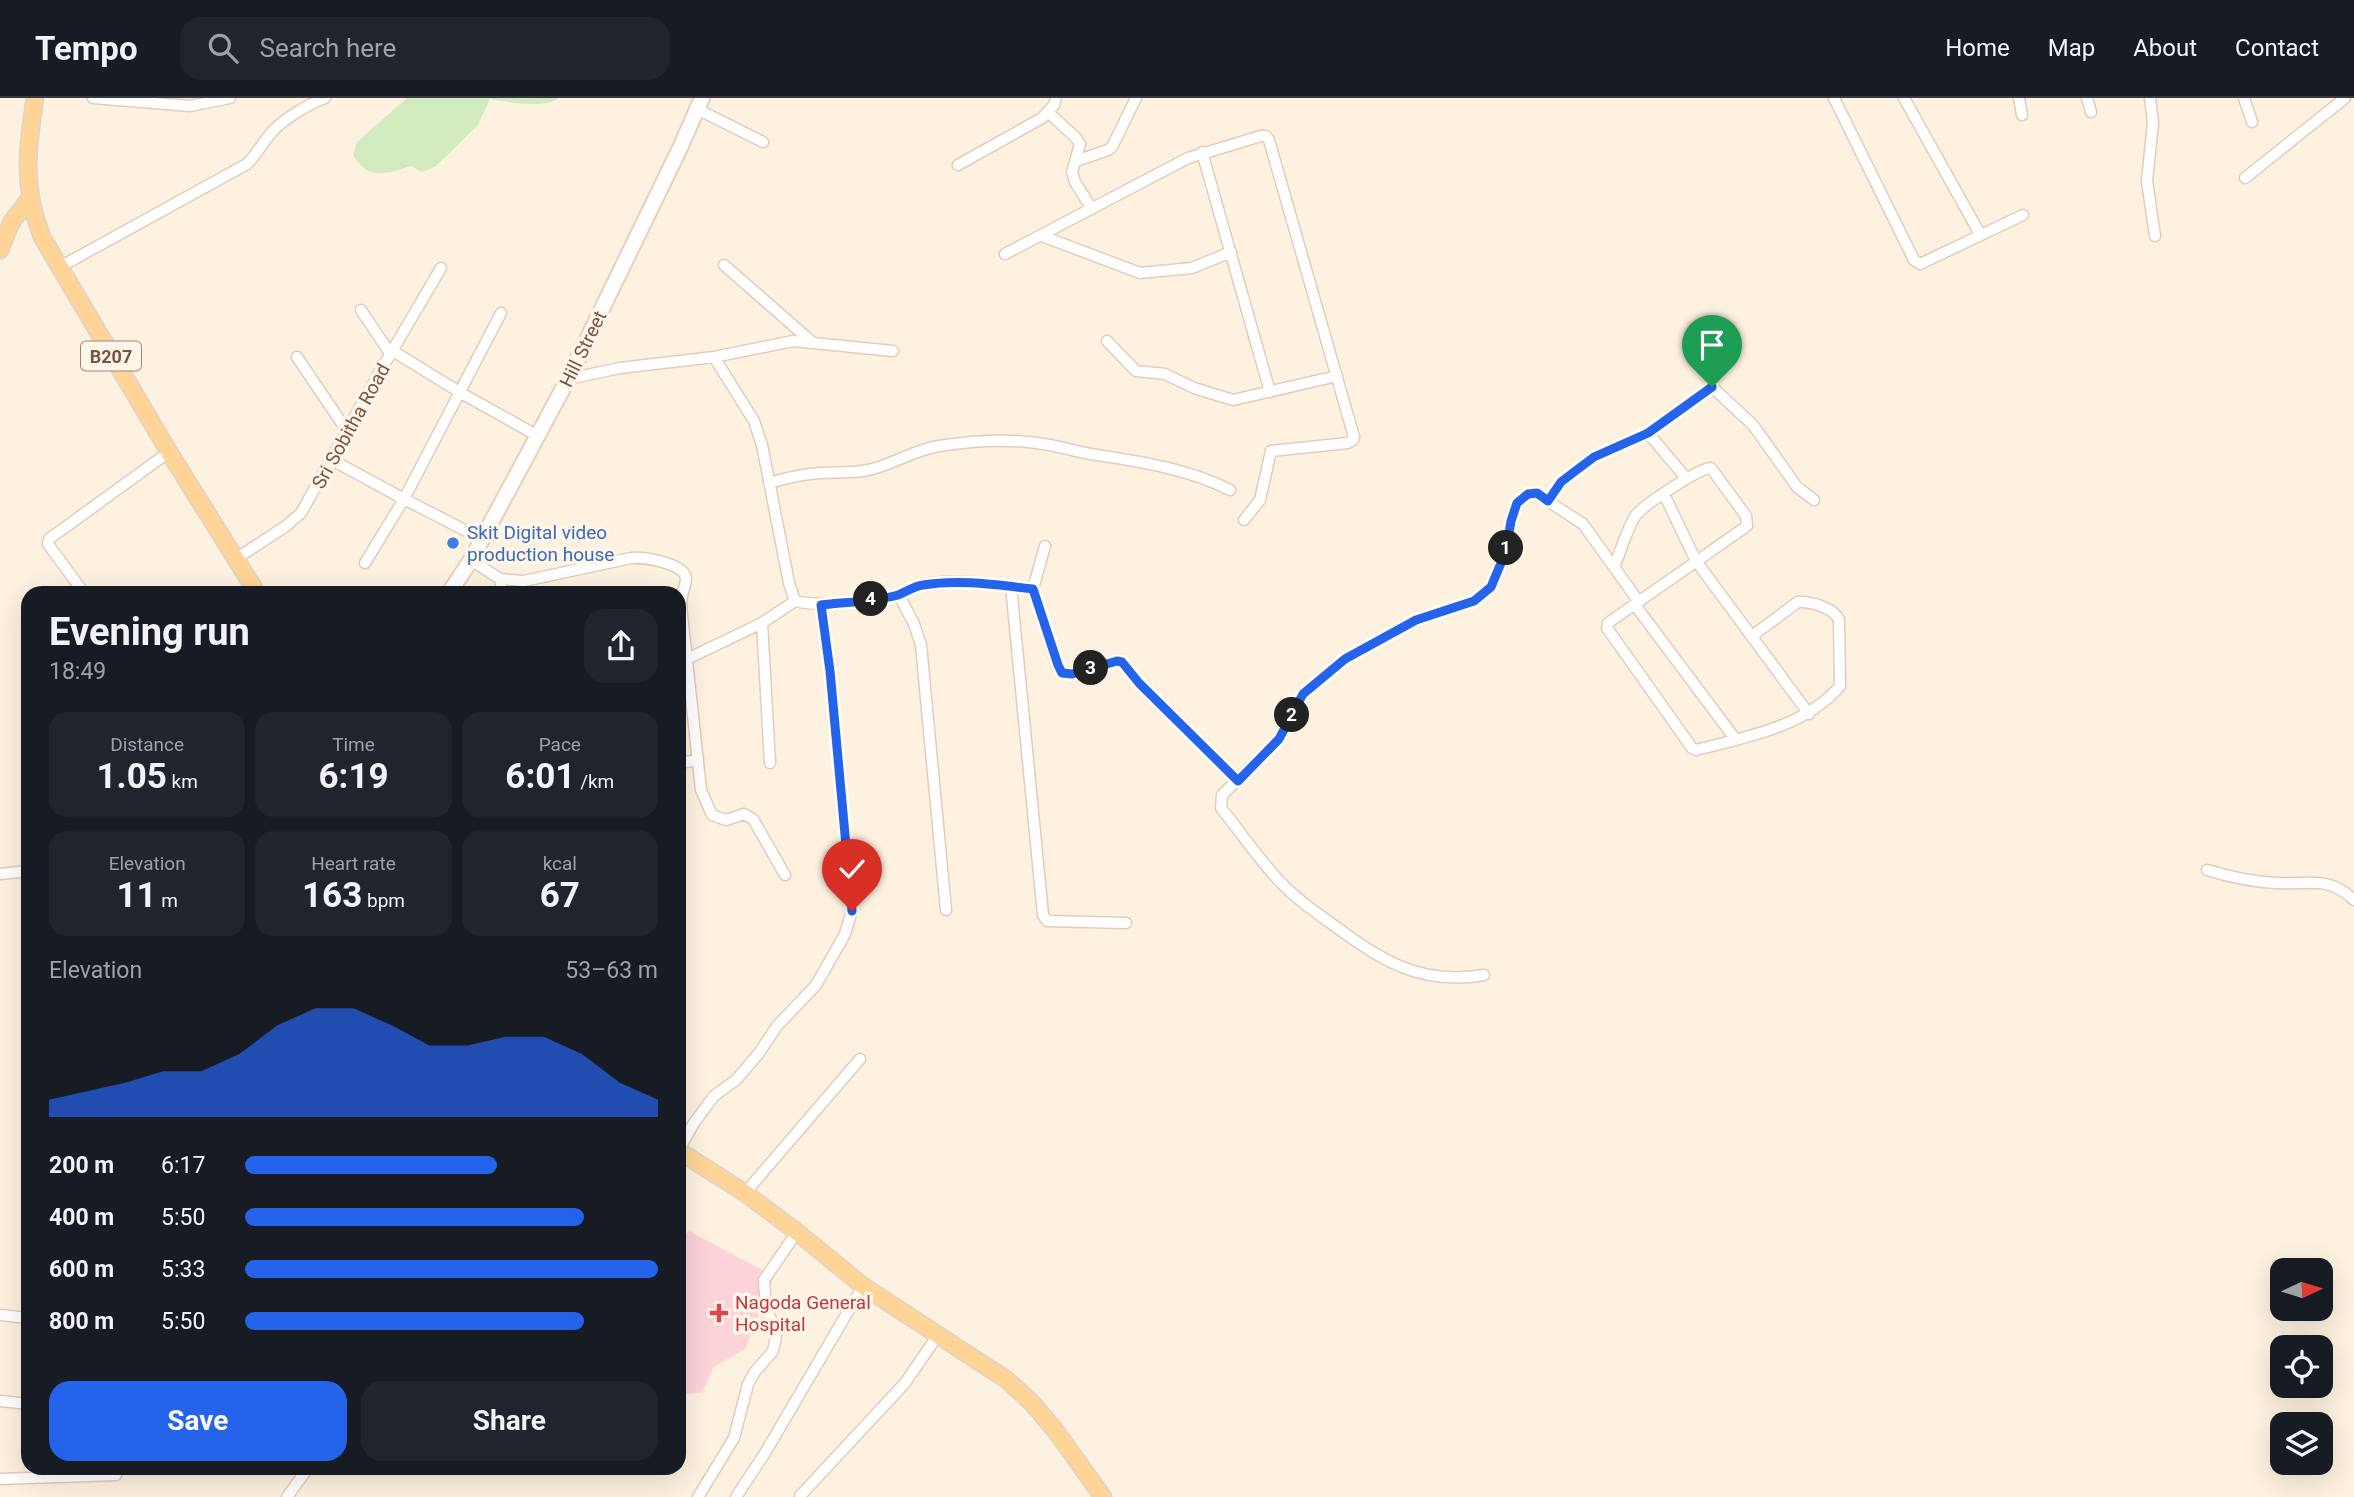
<!DOCTYPE html>
<html lang="en">
<head>
<meta charset="utf-8">
<style>
	body { margin:0; font-family:Roboto,sans-serif; background:#20242c; color:#f1f3f6; height:100vh; display:flex; flex-direction:column; font-size:26px; white-space:nowrap }
	* { box-sizing:border-box; margin:0 }
	p { font-size:23px; color:#9ea1a6 }
	.icon { flex:none; width:38px; height:38px; fill:none; stroke:currentColor; stroke-width:2; stroke-linecap:round; stroke-linejoin:round }
	.map { position:relative; flex:1; overflow:hidden }
	.drawer { position:absolute; left:21px; top:488px; width:665px; height:889px; display:flex; flex-direction:column; background:#171b24; border-radius:21px; box-shadow:0 7px 28px #0002 }
	.drawer>* { flex:none }
	.needle { width:46px; rotate:86deg }
	.controls { position:absolute; left:2270px; top:1160px; display:grid; gap:14px }
	.controls a { display:grid; place-items:center; width:63px; height:63px; border-radius:14px; background:#171b24; box-shadow:0 7px 28px #0002; font-size:35px }
	.pin { position:absolute; display:grid; place-items:center; width:60px; height:60px; color:#fff; margin:-72px -30px; border-radius:50% 50% 50% 0; rotate:-45deg; box-shadow:0 0 7px #0007 }
	.pin .icon { rotate:45deg }
	.km { position:absolute; width:35px; height:35px; margin:-18px; border-radius:50%; background:#222; color:#fff; font-size:19px; line-height:35px; text-align:center }
	.round { display:grid; place-items:center; flex:none; width:74px; height:74px; border-radius:21px; background:#20242c }
	.overview { display:flex; align-items:center; justify-content:space-between; height:119px; padding:0 28px }
	h1 { font-size:38px; font-weight:700; line-height:52px }
	.metrics { display:grid; grid-template-columns:repeat(3,1fr); gap:10px; height:119px; padding:7px 28px }
	.metrics div { display:grid; align-content:center; border-radius:18px; background:#20242c; text-align:center }
	.metrics b { font-size:35px; font-weight:700 }
	.metrics small { font-size:19px; font-weight:400 }
	.metrics p { font-size:19px }
	.chart { height:196px; padding:14px 28px }
	.chart p { display:flex; justify-content:space-between }
	.chart svg { width:100%; height:126px; margin-top:7px; fill:#2563eb; opacity:.7 }
	.cta { display:flex; gap:14px; margin-top:auto; padding:14px 28px }
	.cta a { flex:1; height:80px; border-radius:21px; background:#2563eb; color:#fff; font-size:28px; font-weight:700; line-height:80px; text-align:center }
	.cta a+a { background:#20242c; color:#f1f3f6 }
	ul { padding:0 28px; list-style:none; font-size:23px }
	li { display:grid; grid-template-columns:112px 84px 1fr; align-items:center; height:52px }
	li i { height:18px; border-radius:9px; background:#2563eb }
	header { display:flex; align-items:center; gap:42px; box-sizing:border-box; height:98px; padding:0 35px; background:#171b24; border-bottom:2px solid #363941 }
	header strong { font-size:33px }
	nav { display:flex; gap:38px; margin-inline-start:auto; font-size:24px }
	.search { width:490px; height:63px; background:#20242c; display:flex; align-items:center; gap:18px; box-sizing:border-box; padding:0 24px; border-radius:21px; color:#9ea1a6; font-size:26px }
	.map>svg:first-child { display:block }
	.medical { fill:#fcd3d9 }
	.grass { fill:#d2ebbe }
	.lines { fill:none; stroke-linecap:round; stroke-linejoin:round }
	.minor-casing { stroke:#e2cdbc; stroke-width:13 }
	.secondary-casing { stroke:#e9cfbb; stroke-width:18 }
	.primary-casing { stroke:#dbd3cf; stroke-width:19 }
	.minor { stroke:#fff; stroke-width:10 }
	.secondary { stroke:#fff; stroke-width:14 }
	.primary { stroke:#ffd496; stroke-width:16 }
	.route-casing { stroke:#fff; stroke-width:14 }
	.route { stroke:#2563eb; stroke-width:9 }
	.shop-dot { fill:#3f7fe0; stroke:#fff5e8; stroke-width:2.5 }
	.health-dot { fill:#e0444e; stroke:#fff5e8; stroke-width:2.5 }
	.labels { text-anchor:middle; dominant-baseline:central; stroke-width:7; stroke-linejoin:round; paint-order:stroke }
	.shield { fill:#fff5e8; stroke:#9f8577; stroke-width:2 }
	.shield-label { font-size:18px; font-weight:bold; fill:#765546 }
	.street-label { font-size:19px; fill:#765546; stroke:#fff5e8 }
	.shop-label { font-size:19px; fill:#366cbe; stroke:#fff5e8; text-anchor:start }
	.health-label { font-size:19px; fill:#be3a42; stroke:#fff5e8; text-anchor:start }
</style>
</head>
<body>
<header>
<strong>Tempo</strong>
<div class="search"><svg class="icon" aria-label="search" viewBox="0 0 24 24"><circle cx="10" cy="10" r="6"/><path d="M15 15l6 6"/></svg>Search here</div>
<nav><a>Home</a><a>Map</a><a>About</a><a>Contact</a></nav>
</header>
<div class="map">
<svg width="2354" height="1399" viewBox="0 0 2354 1399">
	<rect width="100%" height="100%" fill="#fdf1e0"/>
	<path class="medical" d="M689,1133L774,1178L745,1251L714,1269L702,1294L679,1297V1142Z"/>
	<path class="grass" d="M407,0H559C545,11 507,4 490,1L478,27L436,68L422,74L411,68C387,75 369,84 353,57L357,44Z"/>
	<g class="lines">
		<g class="minor-casing">
			<path id="minor" d="M93,0L190,8L230,0
				M1834,0L1914,162L1920,166L2023,117
				M1904,0L1980,136
				M2019,0L2022,17
				M2087,0L2091,14
				M2150,0L2153,25L2147,83L2155,138
				M2244,0L2252,24
				M697,11L763,44
				M1048,14L1077,41L1080,46L1072,74L1075,84L1092,111
				M1202,54L1270,294
				M1076,63L1108,52L1112,49L1136,0
				M958,67L1042,20L1054,7L1056,0
				M2245,80L2345,0
				M1042,138L1140,175L1192,170L1231,154
				M1005,156L1188,60L1261,38H1266L1269,42L1354,339L1353,342L1348,345L1271,353L1260,402L1244,422
				M724,167L812,244
				M58,170L247,66C257,56 263,44 272,34C283,21 309,6 325,0
				M361,212L391,257
				M1107,243L1136,273L1165,276L1194,290L1233,302L1337,278
				M393,253L461,295L538,338
				M297,259L347,333
				M714,259L754,323L762,347L789,485L795,503C827,510 864,504 896,497C905,495 912,489 921,487C954,479 999,487 1033,491
				M568,281L620,270L714,259L793,243L893,253
				M1648,335L1686,380
				M332,362L404,401L365,465
				M769,385C786,380 803,376 821,375C835,374 849,375 863,373C890,369 912,352 939,348C976,342 1013,340 1050,347C1066,350 1081,355 1097,357C1142,364 1189,371 1230,392
				M1664,396L1696,463L1809,616
				M1548,403L1583,426L1639,504
				M482,441L404,401L501,215
				M1045,448L1033,491L1057,567L1062,574L1072,576L1117,563L1122,564L1139,585L1238,683
				M234,462L286,428L301,415L378,277L441,170
				M471,462L500,481L524,483L631,460C643,459 686,465 686,481C686,486 683,492 682,498C680,507 682,517 683,526L701,692L712,717L726,722L744,716L753,721L785,777
				M1614,469C1621,453 1626,432 1636,417C1644,407 1699,370 1711,370L1746,418L1747,428L1608,525L1607,530L1692,650L1696,652C1746,639 1805,629 1840,588L1839,522C1834,510 1811,503 1798,504L1752,538
				M500,481L502,495
				M1011,488L1043,817L1047,823L1126,825
				M84,495L48,446L49,441L169,354
				M899,497L914,526L921,547L946,812
				M1635,507L1736,642
				M762,525L770,665
				M687,561L762,525L795,503
				M679,592L690,590
				M679,665L698,662
				M2207,772C2230,779 2252,784 2277,785C2309,787 2328,777 2354,802
				M0,776L28,773
				M1484,877C1420,888 1381,862 1332,826C1311,811 1291,797 1274,777C1255,756 1239,732 1221,710L1222,697L1279,641L1303,596L1345,561L1416,522L1474,503L1491,489L1505,453L1511,423L1517,406L1528,396L1537,395L1548,403L1561,384L1574,374L1594,359L1648,335L1712,289L1753,327L1797,389L1814,402
				M679,1051L694,1025L714,998L736,982L759,955L777,928L816,887L845,836L852,813L830,573L821,507
				M745,1095L860,961
				M0,1217L28,1220
				M0,1303L28,1306
				M0,1381L116,1377
				M800,1398L905,1285L938,1237
				M287,1399L308,1370
				M698,1399L734,1340L748,1286L754,1275L773,1253L776,1239L775,1230L766,1211L764,1182L797,1134
				M736,1399L765,1355L863,1188"/>
		</g>
		<g class="secondary-casing">
			<path id="secondary" d="M449,495L471,462L568,281L680,50L702,0"/>
		</g>
		<g class="primary-casing">
			<path id="primary" d="M35,0C27,52 22,88 42,139L169,354L257,495
				M0,152L11,125L30,100
				M679,1053L745,1095L797,1134L863,1188L1007,1282L1032,1305L1055,1332L1103,1399"/>
		</g>
		<use href="#minor" class="minor"/>
		<use href="#secondary" class="secondary"/>
		<use href="#primary" class="primary"/>
	</g>
	<g class="lines">
		<g class="route-casing">
			<path id="route" d="M852,813L830,573L821,507C846,504 873,504 898,497C906,494 914,488 923,487C959,481 997,487 1033,491L1058,567L1062,575L1072,576L1117,563L1122,564L1139,585L1238,683L1279,641L1303,596L1345,561L1416,522L1474,503L1491,489L1506,453L1511,423L1517,405L1528,396L1537,395L1548,403L1561,384L1574,374L1594,359L1648,335L1712,289"/>
		</g>
		<use href="#route" class="route"/>
	</g>
	<circle class="shop-dot" cx="453" cy="445" r="7"/>
	<path class="health-dot" d="M715.5 1204.5h7v7h7v7h-7v7h-7v-7h-7v-7h7z"/>
	<g class="labels">
		<rect class="shield" x="81" y="243.5" width="60" height="29" rx="5"/>
		<g class="shield-label">
			<text x="111" y="258">B207</text>
		</g>
		<g class="street-label">
			<text transform="translate(583 251) rotate(-64)">Hill Street</text>
			<text transform="translate(351 328) rotate(-61)">Sri Sobitha Road</text>
		</g>
		<g class="shop-label">
			<text x="467" y="434">Skit Digital video<tspan x="467" dy="22">production house</tspan></text>
		</g>
		<g class="health-label">
			<text x="735" y="1204">Nagoda General<tspan x="735" dy="22">Hospital</tspan></text>
		</g>
	</g>
</svg>
<div class="controls">
<a><svg class="needle" viewBox="-14 -14 28 28"><path d="M0-13l5 13h-10z" fill="#e53935"/><path d="M0 13l5-13h-10z" fill="#9ea1a6"/></svg></a>
<a><svg class="icon" aria-label="locate" viewBox="0 0 24 24"><circle cx="12" cy="12" r="6"/><path d="M12 2v4M12 18v4M2 12h4M18 12h4"/></svg></a>
<a><svg class="icon" aria-label="layers" viewBox="0 0 24 24"><path d="M12 4l9 5-9 5-9-5zM3 14l9 5 9-5"/></svg></a>
</div>
<div class="pin" style="left:1712px;top:289px;background:#1e9e55"><svg class="icon" aria-label="arrive" viewBox="0 0 24 24"><path d="M6 21V4h12l-3 4 3 4H6"/></svg></div>
<div class="pin" style="left:852px;top:813px;background:#d93025"><svg class="icon" aria-label="check" viewBox="0 0 24 24"><path d="M5 12l5 5 9-10"/></svg></div>
<b class="km" style="left:1506px;top:450px">1</b>
<b class="km" style="left:1292px;top:617px">2</b>
<b class="km" style="left:1091px;top:570px">3</b>
<b class="km" style="left:871px;top:501px">4</b>
<section class="drawer">
<div class="overview"><div><h1>Evening run</h1><p>18:49</p></div><a class="round"><svg class="icon" aria-label="share" viewBox="0 0 24 24"><path d="M12 15V3M7 8l5-5 5 5M5 13v7h14v-7"/></svg></a></div>
<div class="metrics">
<div><p>Distance</p><b>1.05<small> km</small></b></div>
<div><p>Time</p><b>6:19</b></div>
<div><p>Pace</p><b>6:01<small> /km</small></b></div>
</div>
<div class="metrics">
<div><p>Elevation</p><b>11<small> m</small></b></div>
<div><p>Heart rate</p><b>163<small> bpm</small></b></div>
<div><p>kcal</p><b>67</b></div>
</div>
<div class="chart"><p><span>Elevation</span>53–63 m</p>
<svg viewBox="0 0 160 44" preserveAspectRatio="none"><path d="M0 44V38L10 35L20 32L30 28L40 28L50 22L60 12L70 6L80 6L90 12L100 19L110 19L120 16L130 16L140 22L150 32L160 38V44z"/></svg>
</div>
<ul>
<li><b>200 m</b>6:17<i style="width:61%"></i></li>
<li><b>400 m</b>5:50<i style="width:82%"></i></li>
<li><b>600 m</b>5:33<i style="width:100%"></i></li>
<li><b>800 m</b>5:50<i style="width:82%"></i></li>
</ul>
<div class="cta"><a>Save</a><a>Share</a></div>
</section>
</div>
</body>
</html>
